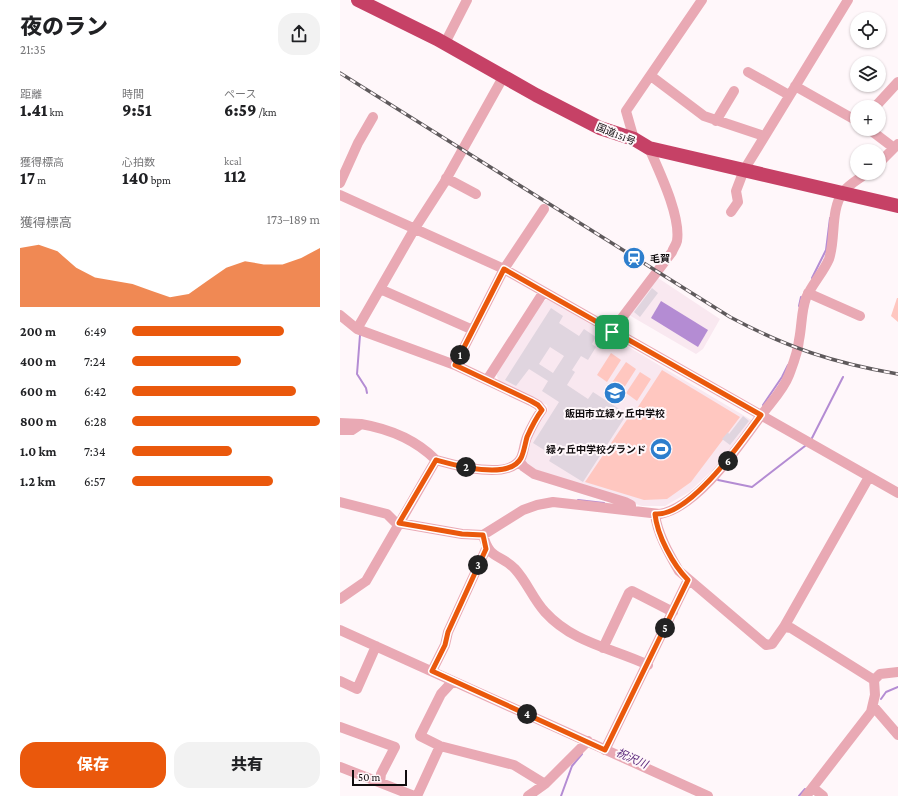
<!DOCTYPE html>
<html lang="ja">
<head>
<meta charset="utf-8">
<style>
	body { margin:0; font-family:"Crimson Pro","Noto Sans JP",serif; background:#f2f2f2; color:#202124; height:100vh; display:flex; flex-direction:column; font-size:15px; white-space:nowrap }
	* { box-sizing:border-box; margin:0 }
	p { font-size:13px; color:#757577 }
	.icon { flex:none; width:22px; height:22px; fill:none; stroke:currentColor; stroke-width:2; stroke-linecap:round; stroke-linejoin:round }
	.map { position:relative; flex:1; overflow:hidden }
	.side { display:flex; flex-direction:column; background:#fff; width:340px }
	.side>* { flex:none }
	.tools { position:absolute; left:510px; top:12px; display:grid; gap:8px }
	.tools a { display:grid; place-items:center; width:36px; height:36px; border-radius:50%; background:#fff; box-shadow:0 1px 3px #0004; font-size:20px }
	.scale { position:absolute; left:12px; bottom:10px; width:55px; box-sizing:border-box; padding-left:4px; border:2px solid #100c0e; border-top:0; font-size:11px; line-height:14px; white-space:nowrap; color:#100c0e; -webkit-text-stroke:3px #fff7fa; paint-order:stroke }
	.pin { position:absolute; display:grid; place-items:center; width:34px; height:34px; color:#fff; margin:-17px; border-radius:8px; box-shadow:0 2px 6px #0006 }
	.km { position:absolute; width:20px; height:20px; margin:-10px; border-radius:50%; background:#222; color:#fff; font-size:11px; line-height:20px; text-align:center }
	.round { display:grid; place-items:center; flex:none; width:42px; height:42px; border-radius:16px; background:#f2f2f2 }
	.head { display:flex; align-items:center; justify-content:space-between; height:68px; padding:0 20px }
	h1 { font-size:22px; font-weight:800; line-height:30px }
	.stats { display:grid; grid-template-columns:repeat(3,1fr); gap:6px; height:68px; padding:4px 20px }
	.stats div { display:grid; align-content:center }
	.stats b { font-size:17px; font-weight:800 }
	.stats small { font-size:11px; font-weight:400 }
	.stats p { font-size:11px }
	.chart { height:112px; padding:8px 20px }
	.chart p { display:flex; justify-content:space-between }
	.chart svg { width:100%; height:72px; margin-top:4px; fill:#ea580c; opacity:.7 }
	.action { display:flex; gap:8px; margin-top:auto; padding:8px 20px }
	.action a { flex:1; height:46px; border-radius:16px; background:#ea580c; color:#fff; font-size:16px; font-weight:800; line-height:46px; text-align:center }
	.action a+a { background:#f2f2f2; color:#202124 }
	ul { padding:0 20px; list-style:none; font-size:13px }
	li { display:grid; grid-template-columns:64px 48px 1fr; align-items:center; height:30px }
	li i { height:10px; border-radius:5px; background:#ea580c }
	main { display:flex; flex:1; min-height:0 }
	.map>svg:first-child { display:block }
	.built { fill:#f9e8f0 }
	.green { fill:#ffc7c0 }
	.water { fill:#b48cd3 }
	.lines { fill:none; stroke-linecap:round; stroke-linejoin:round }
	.stream { stroke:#b48cd3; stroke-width:2 }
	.building { fill:#e0d5df; fill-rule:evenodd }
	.minor { stroke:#e9a9b4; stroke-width:10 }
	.highway { stroke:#c64166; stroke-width:14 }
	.rail-casing { stroke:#5f5a5c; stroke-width:3.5 }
	.rail { stroke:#fff7fa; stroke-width:2; stroke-dasharray:6; stroke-linecap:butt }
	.route-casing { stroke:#fff; stroke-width:8 }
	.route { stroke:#ea580c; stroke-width:5 }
	.labels { text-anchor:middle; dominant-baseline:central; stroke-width:4; stroke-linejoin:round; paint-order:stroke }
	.street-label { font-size:10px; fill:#100c0e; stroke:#fff7fa }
	.poi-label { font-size:10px; font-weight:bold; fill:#100c0e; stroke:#fff7fa; text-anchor:start }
	.water-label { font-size:11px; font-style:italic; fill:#5a277b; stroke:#fff7fa }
</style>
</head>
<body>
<main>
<section class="side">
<div class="head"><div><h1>夜のラン</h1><p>21:35</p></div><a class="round"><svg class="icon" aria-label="share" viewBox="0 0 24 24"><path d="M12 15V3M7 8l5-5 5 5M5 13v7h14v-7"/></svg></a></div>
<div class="stats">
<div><p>距離</p><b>1.41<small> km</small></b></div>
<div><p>時間</p><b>9:51</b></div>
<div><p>ペース</p><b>6:59<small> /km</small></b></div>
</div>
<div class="stats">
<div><p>獲得標高</p><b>17<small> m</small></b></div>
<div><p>心拍数</p><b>140<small> bpm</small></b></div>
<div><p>kcal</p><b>112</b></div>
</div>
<div class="chart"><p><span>獲得標高</span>173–189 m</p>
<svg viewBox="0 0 160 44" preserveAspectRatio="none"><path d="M0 44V8L10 6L20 10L30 20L40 26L50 28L60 30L70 34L80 38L90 36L100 28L110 20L120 16L130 18L140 18L150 14L160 8V44z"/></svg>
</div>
<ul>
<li><b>200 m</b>6:49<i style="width:81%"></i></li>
<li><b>400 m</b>7:24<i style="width:58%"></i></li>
<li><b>600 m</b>6:42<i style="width:87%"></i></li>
<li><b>800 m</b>6:28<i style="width:100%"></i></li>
<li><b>1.0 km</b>7:34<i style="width:53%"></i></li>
<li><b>1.2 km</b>6:57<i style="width:75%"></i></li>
</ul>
<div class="action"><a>保存</a><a>共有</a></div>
</section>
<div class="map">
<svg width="558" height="796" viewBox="0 0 558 796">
	<rect width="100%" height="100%" fill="#fff7fa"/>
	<path class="built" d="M318,278L380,319L363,349L356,354L289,315Z
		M208,299L413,421L380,463L349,492L325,506H302L201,474L184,463L191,437L208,410L207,405L159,382L156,373L202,302Z"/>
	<path class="green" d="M557,298H558V322L551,316Z
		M271,353L281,360L267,382L257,375Z
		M286,362L296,369L282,391L271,384Z
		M322,370L400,417L351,482L327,499L304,500L245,482L292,412L296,410Z
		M300,372L311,379L297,401L286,393Z"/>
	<path class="water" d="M321,301L368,330L358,347L311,318Z"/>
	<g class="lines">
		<path class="stream" d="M472,278L486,250L490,218
			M459,306L461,297
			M20,335L17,374L26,388L27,393
			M423,405L442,377L448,365
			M472,438L503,377
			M378,480L412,487L465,446
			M238,500L264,503
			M541,699L546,692L558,687
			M221,796L232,766L242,754
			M459,796L465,789"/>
	</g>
	<path class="building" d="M312,288L318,293L300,317L294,312Z
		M211,308L223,316L219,323L239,336L244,329L256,337L252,344L256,347L248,360L241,356L232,370L235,372L227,385L248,399L253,392L287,414L243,482L209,461L212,455L193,443L219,402L202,391L208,381L189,369L176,386L165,380ZM210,347L224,356L213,373L199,364Z
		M403,416L409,421L390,445L382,439L388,432L389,434Z"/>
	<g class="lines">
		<path class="minor" d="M105,43L127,0
			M408,72L449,95
			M311,76L364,116L424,136
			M455,86L517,121
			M535,107L558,82
			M376,121L394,91
			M529,129L554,148
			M294,139L286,111L362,0
			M539,163L558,144
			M106,178L136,194
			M0,183L18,143L33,117
			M0,195L164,269L558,493
			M391,212L398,202L396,191L404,170L508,0
			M40,289L133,330
			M468,293L520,316
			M0,315L17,329L115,365L191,401L198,405L202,410C196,418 191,428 187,437C184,444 184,452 181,458C169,481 114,465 96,460L26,581L0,599
			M17,329L75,228L104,183L161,81
			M272,331L332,252C333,249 336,245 337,241C341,216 319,171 309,148
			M115,365L164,269L204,209
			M147,380L203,293
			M0,423L21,424
			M0,430H12L21,424C50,429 75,439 96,460
			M179,461L184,467L194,474L285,502L291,505V511
			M0,502L47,514L55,522L59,523L122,534L143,535L183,510L197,505L213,502L320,514C359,506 397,448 420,417C430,403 443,391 449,375C453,364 458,352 459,340C462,326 461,312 466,298C472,284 483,273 489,259C496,239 490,210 503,192C509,184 519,179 527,173
			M315,514C317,533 329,554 339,571L426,645L432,644L444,627L451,628L534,680
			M143,535C150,561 160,553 175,569C187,582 193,599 205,612C233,643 272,648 308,665
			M444,627L529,477
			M0,630L368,796
			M263,648L289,593L292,591L333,612
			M92,671L105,645L108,632L146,549
			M0,681L17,689L36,646
			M113,681L101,694L80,736L100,746L174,765L205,784
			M533,706L558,735
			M0,727L55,747L41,774L40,782
			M265,750L348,580
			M0,767L74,796
			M473,788L483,796
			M77,796L100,746
			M188,796L205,784L248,741
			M466,796L531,712L535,695L534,680L540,674L558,672"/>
		<path class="highway" d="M18,0L97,39L196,95L260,128L294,139L309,148L558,206"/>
		<g class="rail-casing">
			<path id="rail" d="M0,73L390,317C448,348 494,363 558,374"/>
		</g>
		<use href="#rail" class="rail"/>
	</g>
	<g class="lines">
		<g class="route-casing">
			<path id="route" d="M164,269L421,415C402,441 350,517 315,514C317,535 333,565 348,580L265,750L92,671L105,645L108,632L146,549L143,535L122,534L59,523L96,460C114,465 169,481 181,458C184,452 185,444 187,437C191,428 196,418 202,410L198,405L191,401L115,365Z"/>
		</g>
		<use href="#route" class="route"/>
	</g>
	<defs>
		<g id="station-disc" transform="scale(1.15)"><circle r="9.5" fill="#2d7ecd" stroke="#fff7fa"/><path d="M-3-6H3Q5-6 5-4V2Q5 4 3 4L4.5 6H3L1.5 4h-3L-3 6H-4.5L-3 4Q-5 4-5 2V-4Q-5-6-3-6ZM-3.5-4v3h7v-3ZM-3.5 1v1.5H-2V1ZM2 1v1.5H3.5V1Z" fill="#fff"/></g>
		<g id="school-disc" transform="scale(1.15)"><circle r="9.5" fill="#2d7ecd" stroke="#fff7fa"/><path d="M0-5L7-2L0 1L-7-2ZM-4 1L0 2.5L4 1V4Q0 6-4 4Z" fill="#fff"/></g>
		<g id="stadium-disc" transform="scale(1.15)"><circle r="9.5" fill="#2d7ecd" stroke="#fff7fa"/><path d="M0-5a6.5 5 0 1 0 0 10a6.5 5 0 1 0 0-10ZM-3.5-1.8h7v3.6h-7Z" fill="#fff"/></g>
	</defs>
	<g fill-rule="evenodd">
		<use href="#station-disc" x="294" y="258"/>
		<use href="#school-disc" x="275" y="393"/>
		<use href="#stadium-disc" x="321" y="449"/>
	</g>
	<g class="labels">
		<g class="street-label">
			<text transform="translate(276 134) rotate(22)">国道151号</text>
		</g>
		<g class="poi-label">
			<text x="310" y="258">毛賀</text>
			<text x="275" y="413" text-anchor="middle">飯田市立緑ヶ丘中学校</text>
			<text x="306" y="449" text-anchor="end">緑ヶ丘中学校グランド</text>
		</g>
		<g class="water-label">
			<text transform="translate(292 758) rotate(24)">祝沢川</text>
		</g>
	</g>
</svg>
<div class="tools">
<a><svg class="icon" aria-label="locate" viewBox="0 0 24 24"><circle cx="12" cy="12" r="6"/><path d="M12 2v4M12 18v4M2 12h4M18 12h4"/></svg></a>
<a><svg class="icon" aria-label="layers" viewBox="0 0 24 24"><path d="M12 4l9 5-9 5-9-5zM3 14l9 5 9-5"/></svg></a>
<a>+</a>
<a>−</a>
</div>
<div class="scale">50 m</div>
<div class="pin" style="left:272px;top:332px;background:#1e9e55"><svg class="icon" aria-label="arrive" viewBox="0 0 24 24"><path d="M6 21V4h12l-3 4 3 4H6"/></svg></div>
<b class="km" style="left:120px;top:355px">1</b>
<b class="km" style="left:126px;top:467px">2</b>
<b class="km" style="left:138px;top:565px">3</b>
<b class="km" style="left:187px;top:714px">4</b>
<b class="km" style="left:325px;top:628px">5</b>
<b class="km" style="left:388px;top:461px">6</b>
</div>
</main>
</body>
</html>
